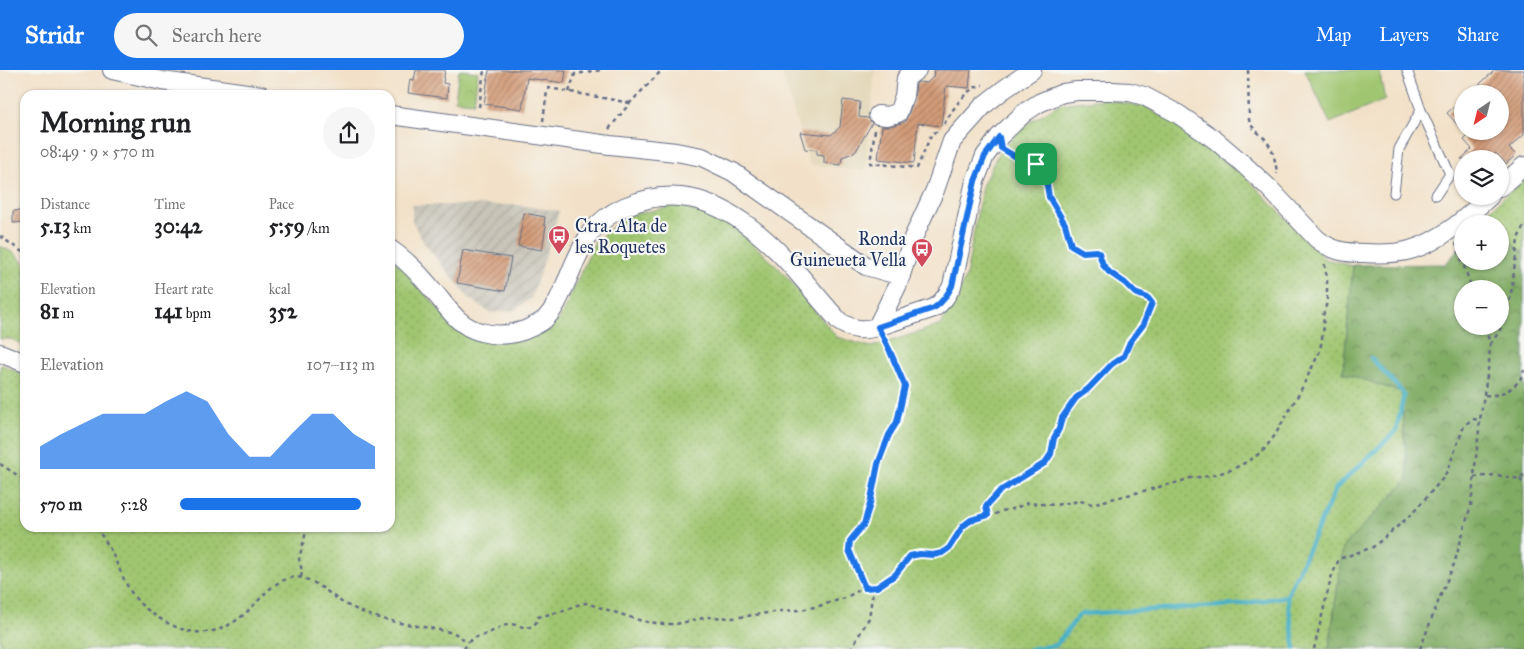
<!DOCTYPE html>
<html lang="en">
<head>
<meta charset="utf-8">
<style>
	body { margin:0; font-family:"IM FELL Great Primer",serif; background:#f6f6f6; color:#202124; height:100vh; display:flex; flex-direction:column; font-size:19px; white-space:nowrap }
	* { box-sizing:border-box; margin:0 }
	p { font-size:16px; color:#757577 }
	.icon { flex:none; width:28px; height:28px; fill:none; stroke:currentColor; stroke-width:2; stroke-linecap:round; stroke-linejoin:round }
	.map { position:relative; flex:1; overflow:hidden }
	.side { position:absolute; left:20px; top:20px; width:375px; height:442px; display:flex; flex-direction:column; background:#fff; border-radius:15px; box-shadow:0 1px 4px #0004 }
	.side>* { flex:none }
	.needle { width:32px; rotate:215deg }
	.fabs { position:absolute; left:1454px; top:15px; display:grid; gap:10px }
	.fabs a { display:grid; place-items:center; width:55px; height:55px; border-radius:50%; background:#fff; box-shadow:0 1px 4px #0004; font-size:25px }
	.pin { position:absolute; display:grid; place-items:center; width:42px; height:42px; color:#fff; margin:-21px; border-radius:10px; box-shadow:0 2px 8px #0006 }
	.round { display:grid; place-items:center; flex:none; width:52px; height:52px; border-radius:26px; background:#f6f6f6 }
	.headline { display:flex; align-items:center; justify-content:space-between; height:85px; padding:0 20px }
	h1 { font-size:28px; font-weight:700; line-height:38px }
	.stats { display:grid; grid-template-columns:repeat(3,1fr); gap:8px; height:85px; padding:5px 20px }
	.stats div { display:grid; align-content:center }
	.stats b { font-size:21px; font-weight:700 }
	.stats small { font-size:14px; font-weight:400 }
	.stats p { font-size:14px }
	.chart { height:140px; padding:10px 20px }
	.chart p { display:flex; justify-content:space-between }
	.chart svg { width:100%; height:90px; margin-top:5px; fill:#1a73e8; opacity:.7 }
	ul { padding:0 20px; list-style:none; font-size:16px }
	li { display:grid; grid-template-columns:80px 60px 1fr; align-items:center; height:38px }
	li i { height:12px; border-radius:6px; background:#1a73e8 }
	header { display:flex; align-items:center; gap:30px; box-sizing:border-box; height:70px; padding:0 25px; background:#1a73e8; color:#fff }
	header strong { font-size:24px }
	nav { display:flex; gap:28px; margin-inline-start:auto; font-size:18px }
	.search { width:350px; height:45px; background:#f6f6f6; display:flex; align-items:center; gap:12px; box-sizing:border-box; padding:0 18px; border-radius:28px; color:#757577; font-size:19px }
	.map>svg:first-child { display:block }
	.built { fill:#e3d7b8 }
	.industrial { fill:url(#industrial-furrows) }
	.grass { fill:url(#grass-dots); stroke:#5e7a68 }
	.forest { fill:url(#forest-crowns); stroke:#4e6d60; fill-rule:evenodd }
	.park { fill:url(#park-crowns); stroke:#5e7a68 }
	.pitch { fill:#a0c671; stroke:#5e7a68 }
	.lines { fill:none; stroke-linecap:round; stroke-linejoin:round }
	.stream { stroke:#48b1c7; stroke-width:4.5 }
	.building { fill:url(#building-hatch) }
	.lane-casing { stroke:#666d83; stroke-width:11 }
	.street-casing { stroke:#666d83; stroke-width:20 }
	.path { stroke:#666d83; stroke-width:2.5; stroke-dasharray:4 4; stroke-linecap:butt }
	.lane { stroke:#fff; stroke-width:9 }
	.street { stroke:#fff; stroke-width:18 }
	.route-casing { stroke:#fff; stroke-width:10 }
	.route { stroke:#1a73e8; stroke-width:6 }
	.labels { text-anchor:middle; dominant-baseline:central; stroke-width:4.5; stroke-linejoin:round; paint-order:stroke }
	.poi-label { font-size:18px; fill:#1b2f5e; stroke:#f6f6f2; text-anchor:start }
</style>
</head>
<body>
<header>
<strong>Stridr</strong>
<div class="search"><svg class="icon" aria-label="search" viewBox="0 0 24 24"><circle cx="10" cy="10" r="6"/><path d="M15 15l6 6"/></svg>Search here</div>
<nav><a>Map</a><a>Layers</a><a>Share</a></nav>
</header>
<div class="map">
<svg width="1524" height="579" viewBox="0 0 1524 579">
	<defs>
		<pattern id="industrial-furrows" width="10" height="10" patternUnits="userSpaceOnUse" patternTransform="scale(1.25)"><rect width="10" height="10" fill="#c8c4b8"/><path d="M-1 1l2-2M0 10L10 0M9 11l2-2" fill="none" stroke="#aba9a1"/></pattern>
		<pattern id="grass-dots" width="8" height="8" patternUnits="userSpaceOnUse" patternTransform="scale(1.25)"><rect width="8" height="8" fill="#a0c671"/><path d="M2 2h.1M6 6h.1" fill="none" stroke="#89aa64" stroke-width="1.8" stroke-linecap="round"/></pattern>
		<pattern id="forest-crowns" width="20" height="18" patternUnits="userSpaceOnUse" patternTransform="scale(1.25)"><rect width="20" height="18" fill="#80ab63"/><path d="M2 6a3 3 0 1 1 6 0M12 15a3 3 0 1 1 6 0" fill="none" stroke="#688c55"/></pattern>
		<pattern id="park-crowns" width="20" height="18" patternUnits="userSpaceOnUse" patternTransform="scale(1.25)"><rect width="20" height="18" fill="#a0c671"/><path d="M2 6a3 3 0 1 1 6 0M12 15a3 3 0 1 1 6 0" fill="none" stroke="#89aa64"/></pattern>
		<pattern id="building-hatch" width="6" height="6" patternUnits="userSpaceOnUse" patternTransform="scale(1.25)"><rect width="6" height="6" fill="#d39b78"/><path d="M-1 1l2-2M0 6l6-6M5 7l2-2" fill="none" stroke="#aa7f66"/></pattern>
	</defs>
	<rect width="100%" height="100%" fill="#f6f6f2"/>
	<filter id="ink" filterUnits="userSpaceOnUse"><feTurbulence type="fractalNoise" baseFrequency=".02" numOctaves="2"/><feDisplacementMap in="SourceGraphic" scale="10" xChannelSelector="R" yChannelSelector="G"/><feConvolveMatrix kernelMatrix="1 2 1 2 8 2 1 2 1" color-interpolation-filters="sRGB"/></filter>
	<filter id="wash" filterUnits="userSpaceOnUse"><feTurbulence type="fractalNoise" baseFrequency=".0096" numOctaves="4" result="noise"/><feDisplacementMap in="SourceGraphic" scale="20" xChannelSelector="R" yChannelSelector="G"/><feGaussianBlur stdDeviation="1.12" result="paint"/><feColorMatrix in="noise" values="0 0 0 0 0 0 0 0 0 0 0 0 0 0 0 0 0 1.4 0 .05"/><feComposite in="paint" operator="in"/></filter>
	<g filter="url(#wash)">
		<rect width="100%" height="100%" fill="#f2e1c8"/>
		<path class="built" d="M781,0H875L865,101L810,95Z"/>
		<path class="industrial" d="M412,135H518L559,141L543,194L531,228L515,240L490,243L469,228L424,173L412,151Z"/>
		<path class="grass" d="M1104,29L1146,37L1186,59L1245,106L1325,189L1353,196L1343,303L1401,322L1408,409L1343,477L1329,579H0V296L3,295L25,305V458H390V189L404,198L456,260L478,270H515L558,252L595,172L626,146L680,135L733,156L780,199L837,267L871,277L941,255L966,207L982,116L998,84L1025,55L1059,34Z
			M1524,108V183L1500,162V154H1491L1487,151L1486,144Z
			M0,176L16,184L25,195V276L11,269H0Z"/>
		<path class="forest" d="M1500,162L1524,183V579H1329L1343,477L1408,409L1401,322L1343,303L1353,195L1445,194L1462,176V191H1500ZM1462,219H1500V256H1462Z"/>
		<path class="park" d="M459,0L478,2L474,32L455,30Z"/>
		<path class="pitch" d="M1305,0H1379L1385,30L1330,53Z"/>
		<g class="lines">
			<path class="stream" d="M1287,526L1295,579
				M1030,579L1056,575L1080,544L1236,535L1287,526L1336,418L1396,361L1404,324L1371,288"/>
		</g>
		<g id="blocks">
			<path class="building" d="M416,0H445L443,13L448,14L447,28L408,23L410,9L414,10Z
				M489,0H566L564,13L527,8L522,39L484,34Z
				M934,0H971L969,18L946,16L941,56L918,53L914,93L878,89L882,56H890L905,52L914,30L916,14L918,12L927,13L933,7Z
				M1495,0H1524V65L1509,78L1516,85L1506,94L1496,83L1489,89H1461L1472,79L1464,70L1473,61H1500V24H1469Z
				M843,30L860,32L859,47L868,48L872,53L856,81L853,83L842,87L841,95L824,93V85L817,84V80L805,79L800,62L831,65L840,57Z
				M1462,30V60L1447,43Z
				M25,140V152L13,153V141Z
				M524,143L545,147L544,155L546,156L542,180L518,176Z
				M463,180L511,188L505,221L457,213Z"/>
		</g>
	</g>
	<g filter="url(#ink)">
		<use href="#blocks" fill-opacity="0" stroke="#666d83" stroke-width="1"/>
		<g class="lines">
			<g class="lane-casing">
				<path id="lane" d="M1407,0L1421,40L1450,104L1436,125
					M1394,123L1399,79L1421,40"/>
			</g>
			<g class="street-casing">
				<path id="street" d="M112,0L162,11L261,25
					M390,45L610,75L676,82L702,87L733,102L866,196L901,206
					M878,45L887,46L898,43L904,26L906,8L917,0
					M1500,117L1524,96
					M390,179C408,191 422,207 436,224C449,240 460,257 481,262C495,266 511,265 525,260C532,257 539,254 545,249C557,237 562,221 569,206C575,191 582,176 591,162C600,151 611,143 624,137C671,116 712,128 751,158C786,184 811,221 840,252C853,260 863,261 877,257L898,214L913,168L935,120L952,71L984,35L1003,20L1032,0
					M877,257L934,238C943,232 947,225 952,216L975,111L985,86L999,67L1024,43L1039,33L1053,27L1063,23L1077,21H1112L1130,22L1144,26L1178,44L1214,69L1241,92L1268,117L1317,169C1332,181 1345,183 1364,183C1379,184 1395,184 1410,180C1440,172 1467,147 1490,126
					M0,283L25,293"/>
			</g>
			<path class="path" d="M1248,0L1249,50C1252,59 1258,62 1265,69C1273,78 1276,93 1277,104
				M569,22L575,4L602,0
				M479,37L484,0
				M543,51L547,21L549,18L630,33
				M944,54C952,41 967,16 983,15
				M609,59L630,33L662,0
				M875,60L870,93L917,98L932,63L940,61
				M0,166L25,184
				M1456,173L1472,219
				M1490,274C1512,249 1511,217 1516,186C1517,175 1518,165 1524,156
				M1485,325C1501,327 1520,317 1524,300
				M0,394L25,410
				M1474,407L1496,405L1520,409L1524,404
				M1520,409L1524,415
				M988,445L987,437L988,434L1000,421L1045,393L1051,384L1054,368L1059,359L1062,348L1076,328L1088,319L1112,294L1124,286L1130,272L1143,255L1152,233L1148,228L1135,223L1125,213L1109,202L1103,195L1099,183L1097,181L1083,182L1071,175L1065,154L1049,127L1047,115L1039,105L1036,94L1031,91L1016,87L1006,81
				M95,458C118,481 120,517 144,537C180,566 213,574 249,540C261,529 272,512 290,508C308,503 328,523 343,533C348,536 354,538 360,541C381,551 407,554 430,558C438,560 448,561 456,564C460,566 464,570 468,572
				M301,507L302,501L299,489L307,458
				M865,517L849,480L850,471L864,454L870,434L878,394L889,365L897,352L905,320V313L885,271
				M464,579L468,572L476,567L484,565L506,555L512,554L526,558L531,557L536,553L538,547L567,540L577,535L586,533L642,551L663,554H676L708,547L733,548L781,541L801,540L819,536L845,528L865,517H877
				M851,579L869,548L872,527L877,517L895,505L910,486L920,484L933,485L942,483L949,478L963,456L971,450L988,445H993L1002,441L1016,438L1027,433L1055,435L1080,431L1092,434L1179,412L1190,408L1210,406L1231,400L1250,390L1263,381L1275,365L1300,322L1320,281L1324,256L1323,246L1327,232V208L1324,191
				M1314,579L1331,508L1339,489L1373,477L1411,445L1444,407L1448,399L1464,356L1472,349L1480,350
				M1420,579L1440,527L1454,494L1471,435L1480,350L1489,293L1490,274L1485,256"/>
			<use href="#lane" class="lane"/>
			<use href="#street" class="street"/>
		</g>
	</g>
	<g class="lines" filter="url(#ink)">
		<g class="route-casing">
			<path id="route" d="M999,67L1001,78L1016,87L1032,91L1036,94L1039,105L1047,115L1049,127L1065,154L1071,175L1083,182L1097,181L1099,183L1103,195L1109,202L1125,213L1135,223L1148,228L1152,233L1143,255L1130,272L1124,286L1112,294L1088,319L1076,328L1062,348L1059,359L1054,368L1051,384L1045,393L1000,421L988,434L986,437L988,445L971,450L963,456L949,478L942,483L933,485L920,484L910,486L895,505L877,517L865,518L849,480L850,471L864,454L870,434L878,394L889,365L897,352L905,316L889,279L878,257L934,238C943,232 947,225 952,216L975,111L985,86Z"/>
		</g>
		<use href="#route" class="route"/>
	</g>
	<defs>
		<g id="bus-pin" transform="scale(1.125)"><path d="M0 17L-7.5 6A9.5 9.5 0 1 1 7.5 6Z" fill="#d1495b" stroke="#f6f6f2"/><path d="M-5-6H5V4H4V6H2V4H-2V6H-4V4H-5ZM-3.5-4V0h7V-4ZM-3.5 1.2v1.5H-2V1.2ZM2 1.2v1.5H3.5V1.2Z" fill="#fff"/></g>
	</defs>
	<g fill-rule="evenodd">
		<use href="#bus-pin" x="559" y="166"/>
		<use href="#bus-pin" x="922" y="179"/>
	</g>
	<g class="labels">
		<g class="poi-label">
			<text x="575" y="156">Ctra. Alta de<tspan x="575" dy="21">les Roquetes</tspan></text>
			<text x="906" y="169" text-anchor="end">Ronda<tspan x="906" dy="21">Guineueta Vella</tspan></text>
		</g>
	</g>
</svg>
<div class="fabs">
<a><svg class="needle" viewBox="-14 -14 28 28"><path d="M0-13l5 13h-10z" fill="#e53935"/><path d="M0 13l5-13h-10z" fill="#757577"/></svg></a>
<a><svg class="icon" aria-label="layers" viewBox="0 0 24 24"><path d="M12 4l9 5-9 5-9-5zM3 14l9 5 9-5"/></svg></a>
<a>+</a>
<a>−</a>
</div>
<div class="pin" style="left:1036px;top:94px;background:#1e9e55"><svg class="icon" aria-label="arrive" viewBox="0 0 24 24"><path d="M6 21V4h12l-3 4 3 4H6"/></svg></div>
<section class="side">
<div class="headline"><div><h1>Morning run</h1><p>08:49 · 9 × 570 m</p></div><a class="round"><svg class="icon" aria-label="share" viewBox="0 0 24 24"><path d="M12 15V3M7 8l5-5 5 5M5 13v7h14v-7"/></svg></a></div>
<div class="stats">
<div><p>Distance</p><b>5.13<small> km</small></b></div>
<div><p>Time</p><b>30:42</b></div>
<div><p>Pace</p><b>5:59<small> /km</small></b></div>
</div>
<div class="stats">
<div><p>Elevation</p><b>81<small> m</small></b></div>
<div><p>Heart rate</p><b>141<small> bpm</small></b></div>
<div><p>kcal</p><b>352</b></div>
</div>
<div class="chart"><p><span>Elevation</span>107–113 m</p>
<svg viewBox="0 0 160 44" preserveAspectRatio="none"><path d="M0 44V33L10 27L20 22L30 17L40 17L50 17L60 11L70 6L80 11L90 27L100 38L110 38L120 27L130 17L140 17L150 27L160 33V44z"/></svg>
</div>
<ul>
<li><b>570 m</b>5:28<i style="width:93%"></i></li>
</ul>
</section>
</div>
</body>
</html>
